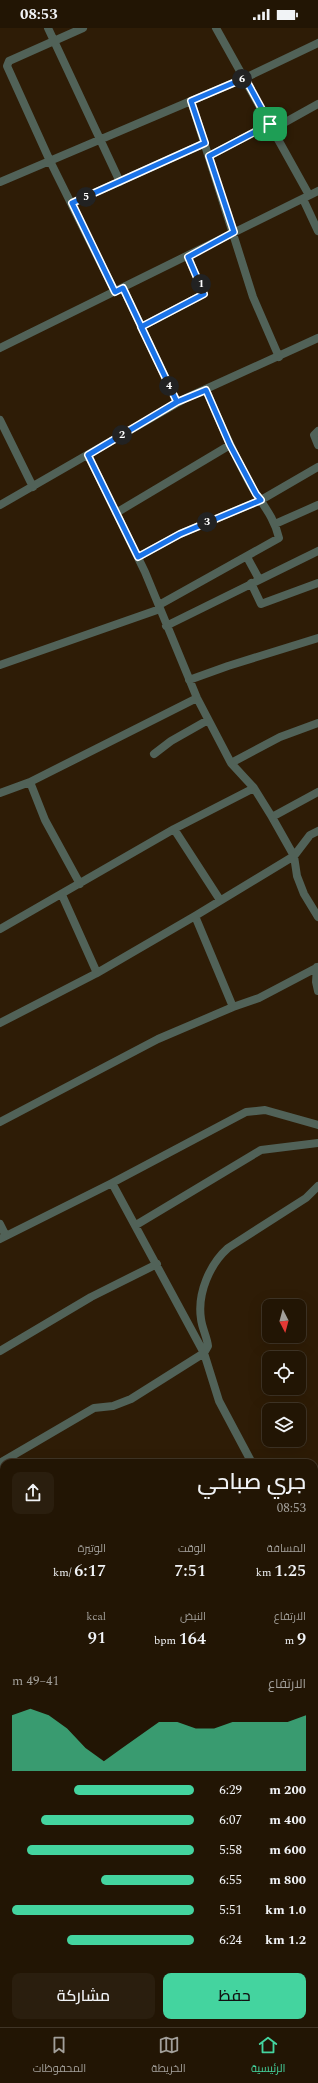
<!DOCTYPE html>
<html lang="ar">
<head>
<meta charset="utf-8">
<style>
	body { margin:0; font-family:Spectral,Cairo,serif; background:#2a1e0e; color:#f1f3f6; direction:rtl; height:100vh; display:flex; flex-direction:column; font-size:15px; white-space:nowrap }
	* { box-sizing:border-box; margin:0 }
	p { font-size:13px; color:#a29f9a }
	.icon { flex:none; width:22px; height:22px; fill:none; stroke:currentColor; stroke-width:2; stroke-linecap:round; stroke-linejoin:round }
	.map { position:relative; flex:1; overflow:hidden; direction:ltr }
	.sheet { position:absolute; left:0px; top:1431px; width:318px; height:568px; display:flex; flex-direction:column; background:#221504; border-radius:12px 12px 0 0; box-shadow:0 4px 16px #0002,0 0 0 1px #3f3426; direction:rtl }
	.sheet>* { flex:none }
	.needle { width:26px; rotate:174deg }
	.controls { position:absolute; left:262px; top:1271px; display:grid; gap:8px }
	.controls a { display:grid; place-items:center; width:44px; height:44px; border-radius:8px; background:#221504; box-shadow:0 4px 16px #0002,0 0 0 1px #3f3426; font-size:20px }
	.pin { position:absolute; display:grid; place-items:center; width:34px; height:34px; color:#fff; margin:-17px; border-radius:8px; box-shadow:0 2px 6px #0006 }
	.km { position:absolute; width:20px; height:20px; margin:-10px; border-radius:50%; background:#222; color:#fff; font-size:11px; line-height:20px; text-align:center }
	.round { display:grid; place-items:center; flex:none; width:42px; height:42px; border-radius:8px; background:#2a1e0e }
	.overview { display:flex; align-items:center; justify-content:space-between; height:68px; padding:0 12px }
	h1 { font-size:22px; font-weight:600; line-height:30px }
	.figures { display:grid; grid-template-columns:repeat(3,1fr); gap:6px; height:68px; padding:4px 12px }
	.figures div { display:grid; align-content:center }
	.figures b { font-size:17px; font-weight:600 }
	.figures small { font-size:11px; font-weight:400 }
	.figures p { font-size:11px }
	.chart { height:112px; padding:8px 12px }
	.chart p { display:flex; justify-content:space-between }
	.chart svg { width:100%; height:72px; margin-top:4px; fill:#44d49f; opacity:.7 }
	.cta { display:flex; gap:8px; margin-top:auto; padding:8px 12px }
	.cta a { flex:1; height:46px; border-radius:8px; background:#44d49f; color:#111; font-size:16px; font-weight:600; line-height:46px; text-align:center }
	.cta a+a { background:#2a1e0e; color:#f1f3f6 }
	ul { padding:0 12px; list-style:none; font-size:13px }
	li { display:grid; grid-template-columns:64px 48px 1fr; align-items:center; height:30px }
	li i { height:10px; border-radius:5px; background:#44d49f }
	.status { display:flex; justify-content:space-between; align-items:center; height:28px; padding:0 20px; background:#221504; direction:ltr }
	.status svg { height:11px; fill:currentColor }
	.tabs { display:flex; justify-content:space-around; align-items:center; height:56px; border-top:1px solid #3f3426; background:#221504; font-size:11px; color:#a29f9a }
	.tabs a { display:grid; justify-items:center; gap:2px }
	.tabs .on { color:#44d49f }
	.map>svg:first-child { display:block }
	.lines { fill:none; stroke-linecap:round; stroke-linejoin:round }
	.minor { stroke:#516258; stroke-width:8 }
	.tertiary { stroke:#516258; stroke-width:10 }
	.route-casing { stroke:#fff; stroke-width:8 }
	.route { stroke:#1a73e8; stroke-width:5 }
</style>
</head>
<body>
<div class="status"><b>08:53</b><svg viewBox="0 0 49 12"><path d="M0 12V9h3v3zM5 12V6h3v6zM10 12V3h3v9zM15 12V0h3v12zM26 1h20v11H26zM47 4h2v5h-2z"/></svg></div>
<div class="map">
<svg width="318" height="1999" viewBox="0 0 318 1999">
	<rect width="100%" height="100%" fill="#2e1c06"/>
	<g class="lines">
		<path class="minor" d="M48,0L120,154
			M83,0L9,33L7,38L50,133L115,264
			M216,0L309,167
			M191,73L253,269L279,329
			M273,101L318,76
			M209,128L270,96
			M0,154L245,50L318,15
			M303,171L318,203
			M72,175L205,115
			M123,260L177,374
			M141,299L204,266L188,229
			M0,320C106,268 212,216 318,163
			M0,392L33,459
			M318,403L314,407L318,417
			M88,427L145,544L197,670L231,735L254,760L272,789L294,828L297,848L304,866L318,889
			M0,477L186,370L318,310
			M116,485L230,417
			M275,496L318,477
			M138,529L180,506L261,472L318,439
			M247,529L259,551
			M251,555L261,576L318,555
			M159,577L279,510C274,487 259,473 249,454C233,424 219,393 206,362
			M166,598L318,523
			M0,637L160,581
			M189,652L228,638L318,610
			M154,726L171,713L208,692
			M231,735L280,709L318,695
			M30,754L45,792L80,856
			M0,765L30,754L197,670
			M272,789L318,764
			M174,801L220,872
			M62,867L97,945
			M195,888L233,979
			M0,901L174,801L254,760
			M317,939L316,954L318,963
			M0,995L97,945L195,888L294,828L310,807L318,803
			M0,1094L158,1011L233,979L259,970L318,939
			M112,1155L204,1325L219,1373L252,1435
			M0,1196L6,1208
			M136,1197L261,1122L318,1115
			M0,1211L112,1155L246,1084L265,1082L318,1097
			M0,1323L91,1269L157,1236
			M0,1435L94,1380L113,1378L131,1371L204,1325L208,1318C207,1309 202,1300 201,1291C197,1265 210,1236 228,1220L306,1170L318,1158
			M314,1505L318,1509
			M0,1608L4,1614
			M314,1710L318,1708
			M314,1815L318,1813
			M0,1851L4,1849
			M0,1902L4,1906
			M314,1926L318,1924
			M0,1990L4,1989
			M91,1995L95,1999
			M163,1999L170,1995"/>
		<path class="tertiary" d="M314,1558L318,1556
			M0,1718L4,1716"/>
	</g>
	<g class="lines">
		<g class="route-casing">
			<path id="route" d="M270,96L209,128L234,204L188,229L204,266L141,299L177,374L88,427L138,529L180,506L261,472L256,466L230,417L206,362L177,374C159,336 141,298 123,260L115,264L72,175L205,115L191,73L245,50L270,96"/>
		</g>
		<use href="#route" class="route"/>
	</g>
</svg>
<div class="controls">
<a><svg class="needle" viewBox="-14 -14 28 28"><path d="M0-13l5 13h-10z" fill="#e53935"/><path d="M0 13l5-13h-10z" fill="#a29f9a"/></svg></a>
<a><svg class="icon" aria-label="locate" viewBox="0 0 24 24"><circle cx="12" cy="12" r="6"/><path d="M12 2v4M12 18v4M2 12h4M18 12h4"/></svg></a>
<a><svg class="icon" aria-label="layers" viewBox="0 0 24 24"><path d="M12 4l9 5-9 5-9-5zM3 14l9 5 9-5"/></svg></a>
</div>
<div class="pin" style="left:270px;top:96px;background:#1e9e55"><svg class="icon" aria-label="arrive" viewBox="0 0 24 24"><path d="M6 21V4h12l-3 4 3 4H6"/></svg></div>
<b class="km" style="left:201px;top:256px">1</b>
<b class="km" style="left:122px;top:407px">2</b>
<b class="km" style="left:207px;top:494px">3</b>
<b class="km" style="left:169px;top:358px">4</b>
<b class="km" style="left:86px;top:169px">5</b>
<b class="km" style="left:242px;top:51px">6</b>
<section class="sheet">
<div class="overview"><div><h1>جري صباحي</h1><p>08:53</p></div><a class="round"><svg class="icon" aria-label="share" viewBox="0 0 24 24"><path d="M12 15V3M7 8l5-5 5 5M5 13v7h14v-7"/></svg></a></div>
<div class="figures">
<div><p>المسافة</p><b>1.25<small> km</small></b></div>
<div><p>الوقت</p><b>7:51</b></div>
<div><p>الوتيرة</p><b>6:17<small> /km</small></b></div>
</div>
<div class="figures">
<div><p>الارتفاع</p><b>9<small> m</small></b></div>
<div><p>النبض</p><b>164<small> bpm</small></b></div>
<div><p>kcal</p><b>91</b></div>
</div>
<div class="chart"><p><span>الارتفاع</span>41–49 m</p>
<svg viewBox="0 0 160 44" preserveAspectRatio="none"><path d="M0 44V10L10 6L20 10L30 18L40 30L50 38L60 30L70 22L80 14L90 14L100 18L110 18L120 14L130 14L140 14L150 14L160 10V44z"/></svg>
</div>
<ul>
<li><b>200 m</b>6:29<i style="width:66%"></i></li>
<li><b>400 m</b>6:07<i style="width:84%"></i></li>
<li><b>600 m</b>5:58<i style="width:92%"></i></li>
<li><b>800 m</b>6:55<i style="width:51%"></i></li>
<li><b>1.0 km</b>5:51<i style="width:100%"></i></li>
<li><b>1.2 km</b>6:24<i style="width:70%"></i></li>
</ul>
<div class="cta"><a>حفظ</a><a>مشاركة</a></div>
</section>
</div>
<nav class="tabs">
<a class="on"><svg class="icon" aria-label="home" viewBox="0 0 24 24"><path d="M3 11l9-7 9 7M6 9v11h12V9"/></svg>الرئيسية</a>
<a><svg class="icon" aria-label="map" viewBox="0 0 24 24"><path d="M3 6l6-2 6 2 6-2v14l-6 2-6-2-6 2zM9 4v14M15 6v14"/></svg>الخريطة</a>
<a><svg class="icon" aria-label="saved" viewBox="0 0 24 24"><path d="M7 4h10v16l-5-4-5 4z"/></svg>المحفوظات</a>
</nav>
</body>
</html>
